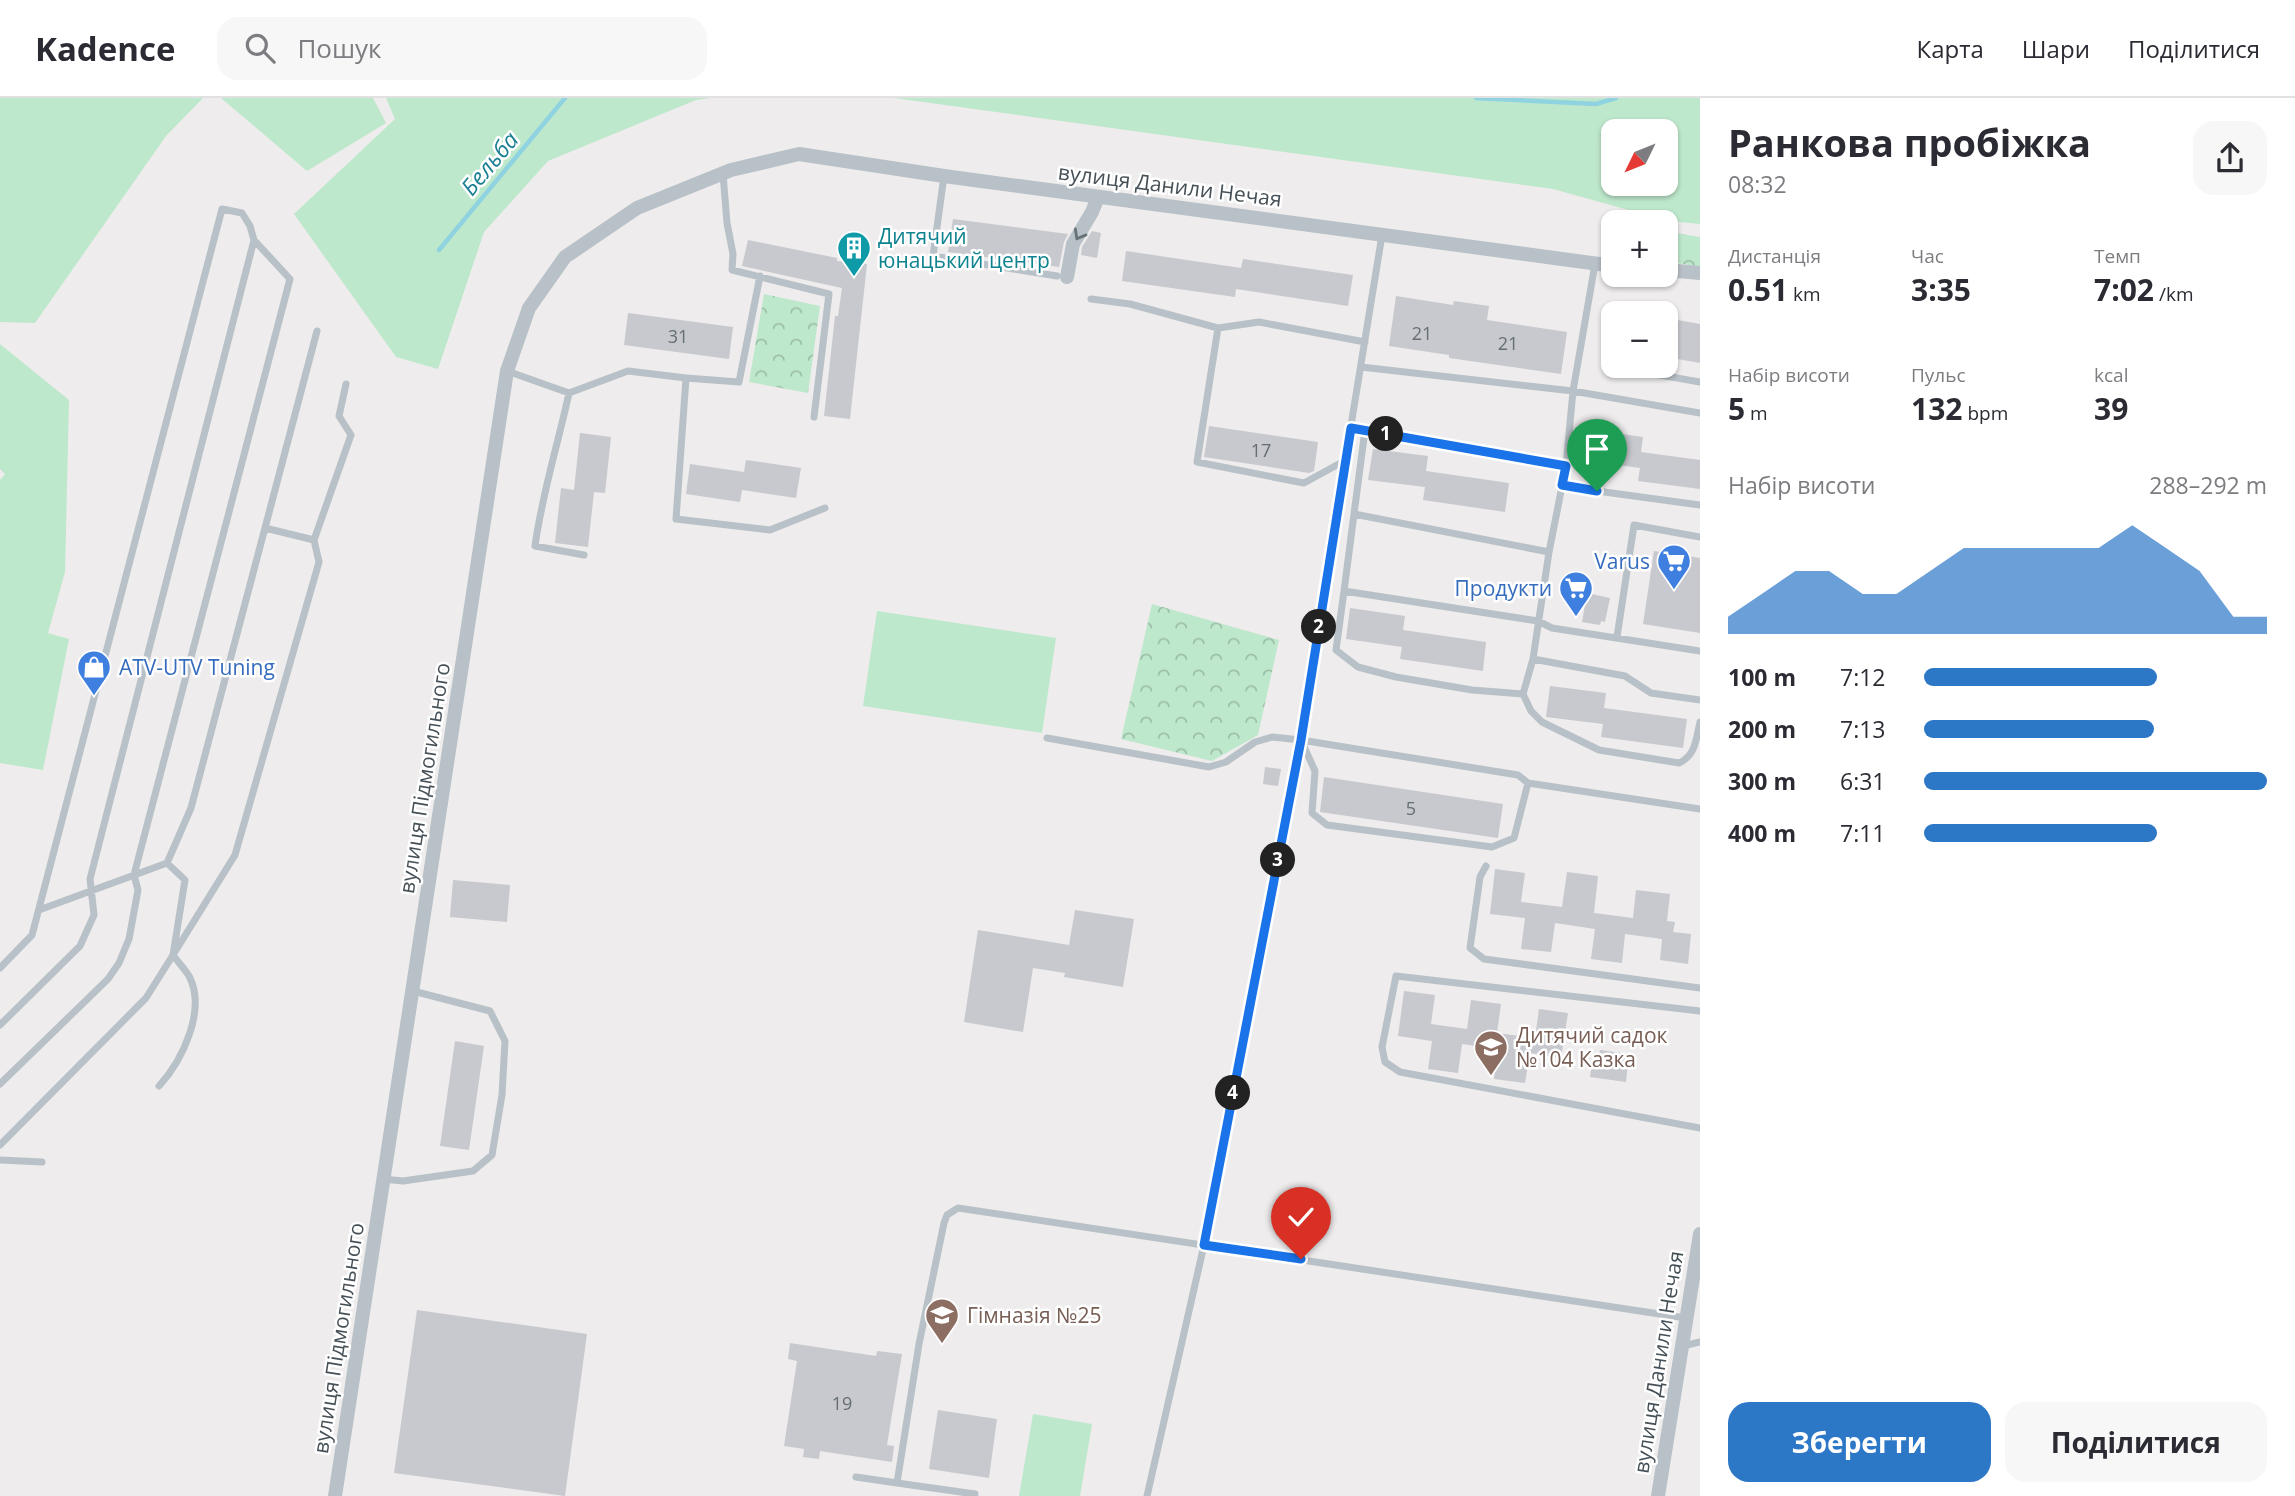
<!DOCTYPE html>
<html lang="uk">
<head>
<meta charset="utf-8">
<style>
	body { margin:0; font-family:"Open Sans",sans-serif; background:#f7f7f7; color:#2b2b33; height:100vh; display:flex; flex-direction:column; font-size:26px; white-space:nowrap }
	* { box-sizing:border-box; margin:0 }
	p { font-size:23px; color:#7c7c81 }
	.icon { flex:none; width:38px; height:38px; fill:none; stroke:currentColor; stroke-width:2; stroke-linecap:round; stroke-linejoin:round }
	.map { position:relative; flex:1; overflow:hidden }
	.panel { display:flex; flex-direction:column; background:#fff; width:595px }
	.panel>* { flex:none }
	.needle { width:46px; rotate:227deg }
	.fabs { position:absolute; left:1601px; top:21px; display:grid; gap:14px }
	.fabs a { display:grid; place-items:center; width:77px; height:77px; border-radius:14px; background:#fff; box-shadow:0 2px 5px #0004; font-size:35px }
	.pin { position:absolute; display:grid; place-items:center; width:60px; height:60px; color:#fff; margin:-72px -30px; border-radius:50% 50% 50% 0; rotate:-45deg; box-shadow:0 0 7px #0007 }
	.pin .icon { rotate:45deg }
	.km { position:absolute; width:35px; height:35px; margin:-18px; border-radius:50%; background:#222; color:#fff; font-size:19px; line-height:35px; text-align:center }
	.round { display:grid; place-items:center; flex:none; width:74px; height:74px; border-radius:21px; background:#f7f7f7 }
	.head { display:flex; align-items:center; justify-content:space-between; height:119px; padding:0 28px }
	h1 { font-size:38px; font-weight:700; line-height:52px }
	.stats { display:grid; grid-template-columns:repeat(3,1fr); gap:10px; height:119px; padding:7px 28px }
	.stats div { display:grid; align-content:center }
	.stats b { font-size:30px; font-weight:700 }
	.stats small { font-size:19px; font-weight:400 }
	.stats p { font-size:19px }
	.chart { height:196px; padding:14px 28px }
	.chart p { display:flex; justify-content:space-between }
	.chart svg { width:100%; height:126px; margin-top:7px; fill:#2d77c7; opacity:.7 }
	.primary-button { display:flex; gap:14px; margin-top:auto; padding:14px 28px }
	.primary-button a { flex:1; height:80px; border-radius:21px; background:#2d77c7; color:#fff; font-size:28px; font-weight:700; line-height:80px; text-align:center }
	.primary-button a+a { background:#f7f7f7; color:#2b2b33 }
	ul { padding:0 28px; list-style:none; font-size:23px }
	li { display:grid; grid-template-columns:112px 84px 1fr; align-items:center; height:52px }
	li i { height:18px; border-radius:9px; background:#2d77c7 }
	header { display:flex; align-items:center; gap:42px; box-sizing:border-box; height:98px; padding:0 35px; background:#fff; border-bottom:2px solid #e1e1e2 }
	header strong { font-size:33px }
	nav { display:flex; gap:38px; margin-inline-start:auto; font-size:24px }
	.search { width:490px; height:63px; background:#f7f7f7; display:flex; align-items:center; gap:18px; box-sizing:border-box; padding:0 24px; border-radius:21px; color:#7c7c81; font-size:26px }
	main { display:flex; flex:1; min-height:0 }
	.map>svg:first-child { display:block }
	.green { fill:#bee8cc; fill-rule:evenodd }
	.park { fill:url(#park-crowns) }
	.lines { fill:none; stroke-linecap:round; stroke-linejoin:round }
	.stream { stroke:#90d3e0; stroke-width:4.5 }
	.building { fill:#c7c9ce }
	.lane { stroke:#b8c1c7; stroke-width:7 }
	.street { stroke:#b8c1c7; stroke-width:14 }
	.oneway { stroke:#687279 }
	.route-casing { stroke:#fff; stroke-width:14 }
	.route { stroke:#1a73e8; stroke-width:9 }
	.labels { text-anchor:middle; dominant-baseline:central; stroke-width:5; stroke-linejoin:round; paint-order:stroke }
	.number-label { font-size:18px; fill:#666e75 }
	.street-label { font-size:21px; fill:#465057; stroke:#fff }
	.culture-label { font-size:21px; fill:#0d838f; stroke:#fff; text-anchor:start }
	.shop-label { font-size:21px; fill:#366cbe; stroke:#fff; text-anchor:end }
	.education-label { font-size:21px; fill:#785e54; stroke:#fff; text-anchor:start }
	.water-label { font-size:23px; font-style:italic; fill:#1c8094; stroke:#fff }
</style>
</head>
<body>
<header>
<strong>Kadence</strong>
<div class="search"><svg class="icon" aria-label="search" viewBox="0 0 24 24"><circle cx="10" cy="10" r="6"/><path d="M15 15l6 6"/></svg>Пошук</div>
<nav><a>Карта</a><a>Шари</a><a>Поділитися</a></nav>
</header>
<main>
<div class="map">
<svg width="1700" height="1398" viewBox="0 0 1700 1398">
	<defs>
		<pattern id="park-crowns" width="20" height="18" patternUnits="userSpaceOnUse" patternTransform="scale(1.75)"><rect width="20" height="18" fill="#bee8cc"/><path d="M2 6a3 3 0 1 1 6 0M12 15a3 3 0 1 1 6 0" fill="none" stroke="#9cbea8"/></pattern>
	</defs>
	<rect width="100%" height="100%" fill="#eeecec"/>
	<path class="green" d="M0,0H203L166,38L35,225L0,224Z
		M221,0H373L386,25L307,73Z
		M386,0H711L696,2L548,63L484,134L438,271L396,259L294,116L395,21Z
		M894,0H1700V126L1668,123L1553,91ZM1614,33H1666V86H1614Z
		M0,246L69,302L65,474L48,535L69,541L43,672L0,665V382L5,376L0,371Z
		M877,513L1056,540L1042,635L863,608Z
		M1033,1316L1092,1326L1080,1398H1019Z"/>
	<path class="park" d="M1670,134L1700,139V169L1666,163Z
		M764,196L820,208L808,295L749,284Z
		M1152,506L1279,542L1258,637L1212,663L1121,641Z"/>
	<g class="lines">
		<path class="stream" d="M1476,0L1596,6L1616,0
			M439,152L565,0"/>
	</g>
	<path class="building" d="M953,121L1068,136L1064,144L1059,169L948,154Z
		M1092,133L1101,135L1097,160L1081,157L1082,149Z
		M748,142L837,160V163L867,166L850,321L824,318L835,218H838L842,190L742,168Z
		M1126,153L1241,170L1243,161L1353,177L1348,208L1236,191L1235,199L1122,183Z
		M1396,198L1453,207L1454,203L1489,208L1487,222L1567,234L1561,276L1449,260V257L1389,248Z
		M628,215L733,229L729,261L624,247Z
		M1666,220L1700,226V265L1666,259Z
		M1209,328L1318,344L1314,373L1309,375L1204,359Z
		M1587,331L1643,339L1641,354L1700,362V391L1638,383L1640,370L1583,362Z
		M580,335L611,339L605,395L594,394L588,449L555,445L561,390L574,392Z
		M1373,351L1428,358L1426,373L1509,385L1505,414L1423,402L1425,389L1368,382Z
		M746,362L801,370L796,400L742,392L740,404L686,396L690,366L744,374Z
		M1654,453L1700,460V535L1643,526Z
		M1587,495L1610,500L1605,524L1601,523L1600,527L1582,524Z
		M1350,510L1405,518L1403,532L1486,544L1483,573L1400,561L1402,549L1346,541Z
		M1550,588L1606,595L1604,610L1687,621L1683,650L1601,639L1603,626L1546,619Z
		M1265,669L1281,671L1278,688L1263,686Z
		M1324,679L1503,706L1498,740L1320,714Z
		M1495,771L1525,775L1521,804L1562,809L1567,774L1598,778L1594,815L1633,820L1636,792L1670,796L1667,823L1675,824L1673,834L1691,836L1688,866L1660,862L1662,841L1625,836L1622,865L1591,861L1595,831L1555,825L1551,854L1521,851L1525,820L1490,816Z
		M453,782L510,787L507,824L450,819Z
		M1075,812L1134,821L1123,889L1064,879L1065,875L1033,870L1023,934L964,924L978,832L1069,847Z
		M1404,893L1435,897L1431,926L1467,931L1471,902L1501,906L1497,935L1535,940L1539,911L1568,915L1561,960L1530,955L1525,985L1494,981L1498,951L1462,946L1458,975L1428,971L1432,943L1398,938Z
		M455,943L484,948L469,1052L440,1048Z
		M1600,952L1629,956L1626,984L1590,979L1593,958L1599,959Z
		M417,1212L587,1236L565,1398L394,1375Z
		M790,1245L876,1258L877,1253L902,1256L887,1347L894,1348L892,1364L820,1353L819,1361L803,1359L804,1351L784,1348L797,1263L788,1261Z
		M938,1312L997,1321L989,1380L929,1371Z"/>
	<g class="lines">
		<path class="lane" d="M723,76L727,125L733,156L732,172L829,196L814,319
			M944,78L933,158L1057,178
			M1595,166L1573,293L1566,368L1549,454L1533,561L1625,578L1651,595L1700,602
			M1091,201L1130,206L1218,230L1259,224L1365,244
			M1218,230L1197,364L1304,385L1346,362
			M1361,269L1573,293L1700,315
			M507,273L569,295L628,273L686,280L676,421L770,432L825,410
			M1643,274L1700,284
			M686,280L739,284L760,178
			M569,295C558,346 542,396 535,448L584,457
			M1351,330L1566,368
			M1365,332L1354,416L1549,454
			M1562,387L1597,393L1700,407
			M1354,416L1344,493L1538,523L1552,530L1700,553
			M265,430L314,442L351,337L339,318L346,286
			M1344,493L1336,552L1358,569L1396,579L1472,592L1523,596L1533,561
			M1617,539L1634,427L1700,439
			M1523,596L1531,613L1542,624L1599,652L1679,665C1696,657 1696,641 1700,624
			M1047,640L1209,669L1226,664L1255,644L1272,639L1301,642L1315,673L1312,715L1327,727L1492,749L1514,740L1528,685
			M1301,642L1518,677L1528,685L1700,711
			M1486,768L1480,779L1470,850L1484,861L1700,890
			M39,812L167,765L191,710L317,233
			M0,870L32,837L222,111L242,115L250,128L254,142L290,181L134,777L138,792L129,841L119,865L108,881L0,986
			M1700,913L1396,878L1382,949L1385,964L1400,974L1700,1030
			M0,927L80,848L94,817L90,781L254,142
			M159,988C182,963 207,912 189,878C185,871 178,864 173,857L235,757L319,464L314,442
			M0,1047L146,900L173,857L185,782L167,765
			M0,1062L42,1064
			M383,1081L403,1083L473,1073L492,1057L502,997L505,943L490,913L413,893
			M1683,1248L1700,1244
			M856,1379L897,1385L919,1246L944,1125L947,1117L958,1110L1686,1220
			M897,1385L975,1396
			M1147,1398L1204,1147L1290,702L1382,137"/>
		<path class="street" d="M1666,172L1700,175
			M1067,179L1073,146L1092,114L1098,99
			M335,1398L507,273L529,210L565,159L637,110L731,72L799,56L944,78L1614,168
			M1658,1398L1700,1136"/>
	</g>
	<defs><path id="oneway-chevron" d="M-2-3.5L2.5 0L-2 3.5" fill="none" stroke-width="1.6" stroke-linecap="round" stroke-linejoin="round" transform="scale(1.75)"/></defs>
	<use class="oneway" href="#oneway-chevron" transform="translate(1079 137) rotate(119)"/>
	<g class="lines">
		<g class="route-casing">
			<path id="route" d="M1301,1161L1204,1147L1301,642L1351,330L1566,368L1562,387L1597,393"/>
		</g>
		<use href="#route" class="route"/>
	</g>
	<defs>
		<g id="building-pin" transform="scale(1.75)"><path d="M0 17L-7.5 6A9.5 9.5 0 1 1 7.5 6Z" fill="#0f9aa8" stroke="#fff"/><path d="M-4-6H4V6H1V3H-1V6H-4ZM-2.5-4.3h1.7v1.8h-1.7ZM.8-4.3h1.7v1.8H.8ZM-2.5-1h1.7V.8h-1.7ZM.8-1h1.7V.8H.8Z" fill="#fff"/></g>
		<g id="supermarket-pin" transform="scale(1.75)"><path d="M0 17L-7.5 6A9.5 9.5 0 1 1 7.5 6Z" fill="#3f7fe0" stroke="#fff"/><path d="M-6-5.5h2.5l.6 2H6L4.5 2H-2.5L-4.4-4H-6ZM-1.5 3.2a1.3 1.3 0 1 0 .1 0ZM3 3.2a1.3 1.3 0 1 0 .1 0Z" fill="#fff"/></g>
		<g id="shop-pin" transform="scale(1.75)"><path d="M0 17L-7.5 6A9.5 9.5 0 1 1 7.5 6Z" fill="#3f7fe0" stroke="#fff"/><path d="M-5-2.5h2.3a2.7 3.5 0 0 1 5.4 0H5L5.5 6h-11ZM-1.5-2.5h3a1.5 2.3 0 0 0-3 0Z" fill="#fff"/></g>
		<g id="school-pin" transform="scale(1.75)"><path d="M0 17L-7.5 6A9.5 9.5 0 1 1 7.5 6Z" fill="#8d6e63" stroke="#fff"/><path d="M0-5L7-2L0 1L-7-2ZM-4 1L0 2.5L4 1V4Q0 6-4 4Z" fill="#fff"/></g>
	</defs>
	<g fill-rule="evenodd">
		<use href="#building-pin" x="854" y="150"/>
		<use href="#supermarket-pin" x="1674" y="463"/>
		<use href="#supermarket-pin" x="1576" y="490"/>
		<use href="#shop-pin" x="94" y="569"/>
		<use href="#school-pin" x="1491" y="949"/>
		<use href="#school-pin" x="942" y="1217"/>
	</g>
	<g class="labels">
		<g class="number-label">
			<text x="1422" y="235">21</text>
			<text x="678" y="238">31</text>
			<text x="1508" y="245">21</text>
			<text x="1261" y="352">17</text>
			<text x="1411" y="710">5</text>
			<text x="842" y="1305">19</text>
		</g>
		<g class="street-label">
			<text transform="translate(1170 87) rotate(7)">вулиця Данили Нечая</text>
			<text transform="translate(424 680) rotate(-81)">вулиця Підмогильного</text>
			<text transform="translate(338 1240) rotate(-81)">вулиця Підмогильного</text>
			<text transform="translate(1658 1264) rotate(-81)">вулиця Данили Нечая</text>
		</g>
		<g class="culture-label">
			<text x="878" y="138">Дитячий<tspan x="878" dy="24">юнацький центр</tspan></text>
		</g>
		<g class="shop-label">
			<text x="1650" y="463">Varus</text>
			<text x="1552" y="490">Продукти</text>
			<text x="119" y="569" text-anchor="start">ATV-UTV Tuning</text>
		</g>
		<g class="education-label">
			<text x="1516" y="937">Дитячий садок<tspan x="1516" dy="24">№104 Казка</tspan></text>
			<text x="967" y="1217">Гімназія №25</text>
		</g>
		<g class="water-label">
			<text transform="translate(489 65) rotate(-50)">Бельба</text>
		</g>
	</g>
</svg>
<div class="fabs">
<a><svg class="needle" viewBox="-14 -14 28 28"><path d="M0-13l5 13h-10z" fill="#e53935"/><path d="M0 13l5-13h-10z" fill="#7c7c81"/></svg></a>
<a>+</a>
<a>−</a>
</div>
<div class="pin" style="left:1597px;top:393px;background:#1e9e55"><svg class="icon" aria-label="arrive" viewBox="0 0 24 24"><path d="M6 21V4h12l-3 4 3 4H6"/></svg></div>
<div class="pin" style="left:1301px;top:1161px;background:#d93025"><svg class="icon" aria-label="check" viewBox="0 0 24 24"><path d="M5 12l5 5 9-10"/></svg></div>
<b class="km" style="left:1386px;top:336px">1</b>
<b class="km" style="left:1319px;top:529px">2</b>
<b class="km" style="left:1278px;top:762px">3</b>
<b class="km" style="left:1233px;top:995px">4</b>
</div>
<section class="panel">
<div class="head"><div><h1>Ранкова пробіжка</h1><p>08:32</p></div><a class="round"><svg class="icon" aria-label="share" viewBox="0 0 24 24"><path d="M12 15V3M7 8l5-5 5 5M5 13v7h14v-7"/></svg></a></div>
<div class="stats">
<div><p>Дистанція</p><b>0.51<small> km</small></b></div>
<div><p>Час</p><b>3:35</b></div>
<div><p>Темп</p><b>7:02<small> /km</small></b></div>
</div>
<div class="stats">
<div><p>Набір висоти</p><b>5<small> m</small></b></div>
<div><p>Пульс</p><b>132<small> bpm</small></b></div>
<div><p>kcal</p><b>39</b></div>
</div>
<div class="chart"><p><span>Набір висоти</span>288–292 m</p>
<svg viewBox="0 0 160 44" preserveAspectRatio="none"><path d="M0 44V38L10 30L20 22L30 22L40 30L50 30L60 22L70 14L80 14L90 14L100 14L110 14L120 6L130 14L140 22L150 38L160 38V44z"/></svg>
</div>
<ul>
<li><b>100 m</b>7:12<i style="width:68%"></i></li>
<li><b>200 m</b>7:13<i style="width:67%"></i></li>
<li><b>300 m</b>6:31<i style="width:100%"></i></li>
<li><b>400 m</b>7:11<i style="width:68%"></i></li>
</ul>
<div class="primary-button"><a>Зберегти</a><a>Поділитися</a></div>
</section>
</main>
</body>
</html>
